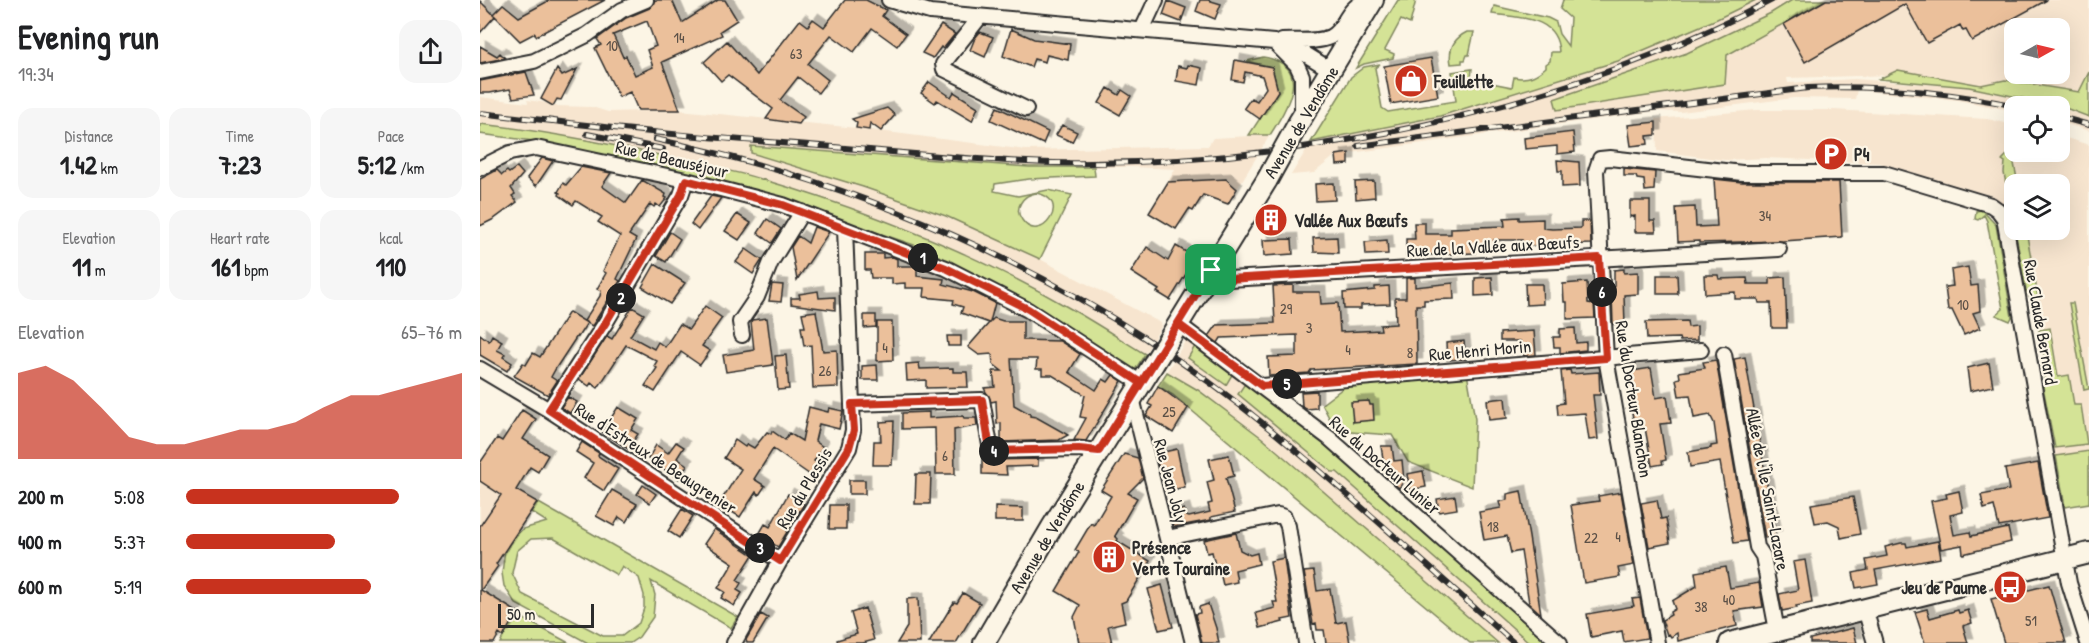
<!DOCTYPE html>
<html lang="en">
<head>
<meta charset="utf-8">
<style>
	body { margin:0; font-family:"Patrick Hand",sans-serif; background:#f6f6f6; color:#202124; height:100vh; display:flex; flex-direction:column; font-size:22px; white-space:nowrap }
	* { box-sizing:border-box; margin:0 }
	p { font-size:20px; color:#757577 }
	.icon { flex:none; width:33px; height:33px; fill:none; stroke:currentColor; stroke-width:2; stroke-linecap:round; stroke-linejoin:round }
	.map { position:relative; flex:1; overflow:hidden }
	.details { display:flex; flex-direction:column; background:#fff; width:480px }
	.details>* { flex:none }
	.needle { width:39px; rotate:82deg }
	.fabs { position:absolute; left:1524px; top:18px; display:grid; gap:12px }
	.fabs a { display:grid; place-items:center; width:66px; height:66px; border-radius:12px; background:#fff; box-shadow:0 6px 24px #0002; font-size:30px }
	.scale { position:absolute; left:18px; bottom:15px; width:96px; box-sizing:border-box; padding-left:6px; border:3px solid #2b2b2b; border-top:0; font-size:16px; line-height:21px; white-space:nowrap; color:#2b2b2b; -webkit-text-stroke:4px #fcf5e5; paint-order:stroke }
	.pin { position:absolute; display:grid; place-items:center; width:51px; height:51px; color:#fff; margin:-26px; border-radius:12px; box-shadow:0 3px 9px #0006 }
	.km { position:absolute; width:30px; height:30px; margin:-15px; border-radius:50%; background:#222; color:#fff; font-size:16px; line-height:30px; text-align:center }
	.round { display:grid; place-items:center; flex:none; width:63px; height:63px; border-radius:18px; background:#f6f6f6 }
	.headline { display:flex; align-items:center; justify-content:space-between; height:102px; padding:0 18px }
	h1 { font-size:33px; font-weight:700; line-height:45px }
	.figures { display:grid; grid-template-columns:repeat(3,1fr); gap:9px; height:102px; padding:6px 18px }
	.figures div { display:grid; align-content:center; border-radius:15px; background:#f6f6f6; text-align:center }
	.figures b { font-size:26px; font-weight:700 }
	.figures small { font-size:16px; font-weight:400 }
	.figures p { font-size:16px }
	.chart { height:168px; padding:12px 18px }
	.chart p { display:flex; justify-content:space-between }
	.chart svg { width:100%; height:108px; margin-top:6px; fill:#c8321e; opacity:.7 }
	ul { padding:0 18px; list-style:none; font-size:20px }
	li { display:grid; grid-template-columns:96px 72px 1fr; align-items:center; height:45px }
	li i { height:15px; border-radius:8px; background:#c8321e }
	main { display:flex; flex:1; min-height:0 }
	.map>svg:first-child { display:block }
	.built { fill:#f7e5cf; fill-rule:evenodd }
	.green { fill:#d4e396; stroke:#808760; stroke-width:1.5; fill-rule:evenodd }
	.building { fill:#ebc09b; stroke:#2b2b2b; stroke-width:1.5; fill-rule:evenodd; filter:url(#shadow) }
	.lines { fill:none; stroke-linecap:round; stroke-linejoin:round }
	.minor-casing { stroke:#2b2b2b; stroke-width:18 }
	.secondary-casing { stroke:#2b2b2b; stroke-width:24 }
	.minor { stroke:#fcf5e5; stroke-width:14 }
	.secondary { stroke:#fcf5e5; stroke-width:20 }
	.rail-casing { stroke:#2b2b2b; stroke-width:6 }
	.rail { stroke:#fcf5e5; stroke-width:4; stroke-dasharray:11; stroke-linecap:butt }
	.secondary-bridge-casing { stroke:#2b2b2b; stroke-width:24; stroke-linecap:butt }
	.secondary-bridge { stroke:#fcf5e5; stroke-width:20 }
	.route-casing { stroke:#fff; stroke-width:12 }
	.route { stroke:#c8321e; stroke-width:8 }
	.labels { text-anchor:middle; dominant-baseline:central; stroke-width:4.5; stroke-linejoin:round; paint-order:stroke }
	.number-label { font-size:15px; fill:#5b5047 }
	.poi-label { font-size:18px; font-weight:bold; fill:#2b2b2b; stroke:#fcf5e5; text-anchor:start }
	.street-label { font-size:18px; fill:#2b2b2b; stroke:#fcf5e5 }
</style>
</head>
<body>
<main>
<section class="details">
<div class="headline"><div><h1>Evening run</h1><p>19:34</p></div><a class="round"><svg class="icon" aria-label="share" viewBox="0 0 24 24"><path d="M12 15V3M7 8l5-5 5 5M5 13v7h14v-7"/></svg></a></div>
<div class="figures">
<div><p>Distance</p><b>1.42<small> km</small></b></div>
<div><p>Time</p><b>7:23</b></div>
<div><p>Pace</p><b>5:12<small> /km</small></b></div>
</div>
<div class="figures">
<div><p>Elevation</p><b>11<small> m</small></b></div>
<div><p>Heart rate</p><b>161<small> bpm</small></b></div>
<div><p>kcal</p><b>110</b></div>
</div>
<div class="chart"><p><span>Elevation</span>65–76 m</p>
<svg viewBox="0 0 160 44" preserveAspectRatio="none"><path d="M0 44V9L10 6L20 12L30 23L40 35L50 38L60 38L70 35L80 32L90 32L100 29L110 23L120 18L130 18L140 15L150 12L160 9V44z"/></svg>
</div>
<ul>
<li><b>200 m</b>5:08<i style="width:77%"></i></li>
<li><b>400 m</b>5:37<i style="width:54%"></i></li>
<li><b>600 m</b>5:19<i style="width:67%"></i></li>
</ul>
</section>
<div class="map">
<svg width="1609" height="643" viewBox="0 0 1609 643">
	<defs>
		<filter id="shadow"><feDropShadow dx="5.5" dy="-5.5" stdDeviation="0" flood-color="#0004"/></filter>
	</defs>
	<rect width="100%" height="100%" fill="#fcf5e5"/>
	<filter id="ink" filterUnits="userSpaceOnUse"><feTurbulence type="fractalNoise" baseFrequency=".0167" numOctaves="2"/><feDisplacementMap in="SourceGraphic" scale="12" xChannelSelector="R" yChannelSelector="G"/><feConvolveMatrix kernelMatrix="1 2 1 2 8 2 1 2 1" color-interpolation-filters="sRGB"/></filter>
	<g filter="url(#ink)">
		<path class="built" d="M1151,0H1609V108L1501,85L1414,75L1307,78L1308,83L1374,79L1488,87L1575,106H1534V111L1477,100L1377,90L1375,99L1314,98L1201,112L1176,111L856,155L834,173L811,175L845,119L874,122L966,106L1040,85L1077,73ZM1534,28H1580V74H1534Z
			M0,97L48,103L47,100L68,103L73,106L112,107L128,112L200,110L376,128L546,150L728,146L733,138L790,135L757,189L746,179L688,182L695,169L651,167H549L271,146L466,216L560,259L677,321L682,325L655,370L555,306L437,246L278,192L193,170L61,142L0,134Z
			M1580,108L1609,117V131L1580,122Z
			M1277,110H1354L1507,119L1534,125V152H1580V136L1609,145V503L1585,507L1563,387L1566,368L1556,309L1546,290L1535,230H1580V184H1534V229L1532,216L1525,205L1514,197L1400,163L1286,158L1245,160L1177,151L1176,119Z
			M706,340L767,383L1068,643H990L693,395L678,386Z
			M0,468L44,495L0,572Z"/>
		<path class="green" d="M918,0H936L930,24L921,20L905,50L914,54L913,58L884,64L876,68Z
			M1083,0H1276L1237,19L1138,61L960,116L831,142L871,77L884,67L900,64L895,68L902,108L908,112L976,101L972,72L992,69L991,79L1032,87L1034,77C1048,80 1056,76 1066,67V64L1070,61L1071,52H1079C1077,16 1040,18 1012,14L1014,6L1068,18L1076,22L1079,34L1088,46L1090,18L1080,9Z
			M1312,0H1346L1247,55L1245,84L1077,110L1074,99L1207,53L1291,13Z
			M987,32H994L989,55H987L985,60H982V63L971,64C968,49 973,39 987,32Z
			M783,57C834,65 807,108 790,135H769L798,91L792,67L767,61Z
			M1418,70L1501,85L1525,80L1599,92L1609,72V117L1580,106L1489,87L1399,79Z
			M0,124C67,131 132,144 197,159C225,166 254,171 281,179C386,210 497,254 591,309C616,323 640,339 665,354L655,370L555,306L437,246L278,192L193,170L61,142L0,134Z
			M271,146L549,167H614L615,176L549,179L515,184L514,191L538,196L568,190L592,195L560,259L466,216L383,187L271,153ZM556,193C594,199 560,247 542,220C533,208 543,195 556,193Z
			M1532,153L1538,184H1534V229L1524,173L1525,162L1522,160L1527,155Z
			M1502,210L1516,225L1532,317L1530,321L1516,315L1523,309L1507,221L1504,215L1498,220L1495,219L1496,211Z
			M1535,230H1546L1560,308L1556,309L1546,290Z
			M1589,303H1593L1609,389L1604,390Z
			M1570,328L1578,377L1589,375L1594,405H1601L1607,444L1575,448L1563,387L1566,368L1559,330Z
			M715,346L753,373L746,385L708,358Z
			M687,372L718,390L782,438L1018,643H990L693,395L678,386Z
			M987,373L995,419L992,487L928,462L912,435L856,431L842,404L871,382Z
			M766,382L816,419L1068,643H1050L857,472H852L758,394Z
			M1609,451V503L1585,507L1576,456Z
			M57,502L258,617L251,628L171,581L175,595L173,617L159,637L150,643H108L36,604L24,586L22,573L25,550L33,538L43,529L67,522L51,512ZM73,538L137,575L142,566L159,578L164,595V608L159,623L142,636H123L42,594L32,573L37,551L51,539Z
			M35,614L89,643H20Z"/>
		<path class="building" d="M70,0H125L56,36L55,33L40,41L13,14L23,4L39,17Z
			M175,0H192L202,23L238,0H245L257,20L240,31L242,35L182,62L200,110H158L150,92L139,97L115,48L121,45L117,39L146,18L170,8ZM167,21L176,46L167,50L173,67L155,75L146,56L143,57L133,35Z
			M365,0H386L406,10L402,16L426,34L417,46L392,28L374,52L351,35L328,64L348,80L338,93L318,77L300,100L324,117L319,124L286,119L293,109L248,75L241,81L224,62L247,41L277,75L320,20L328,26L333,19L344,27Z
			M720,0H728L741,4L735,19L716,11Z
			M1346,0H1567L1492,41L1486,30L1483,31L1480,25L1447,43L1425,4L1325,62L1304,24Z
			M0,1L15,16L0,33Z
			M688,1L706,8L701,22L683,15Z
			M461,25L475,34L463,49L461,47L453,58L442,53Z
			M531,29L554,39L590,44L588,60L567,55L565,62L554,59L551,67L523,56Z
			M500,32L513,37L505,57L490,50L495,38Z
			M0,46L17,56L20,53L25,58L0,63Z
			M951,58L958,96L911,104L904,66Z
			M755,60L792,67L798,91L780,119L764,108L771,98L777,101L786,88L782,76L765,72L763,82L752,80Z
			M708,65L722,68L719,85L696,81L698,66L707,68Z
			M77,69L82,76L97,69L81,100L77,99L73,106L61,99Z
			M46,72L54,95L33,98L30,89L10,93H0V81Z
			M449,82L471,97L474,92L498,107L492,121L457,100L455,103L441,93Z
			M628,88L639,95L642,90L651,96L640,115L619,103Z
			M517,107L568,132L563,144L511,120Z
			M407,108L415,115L401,131L390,123L389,130L376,128L377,123L372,119Z
			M1176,122V135L1167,136L1168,144L1151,146L1148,125Z
			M582,125L597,132L592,142L576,135Z
			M1093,132L1095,152L1077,154V146L1045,149L1044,138Z
			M869,153V164L857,165L856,155Z
			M62,158L73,161L56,186L47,178Z
			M1077,160L1099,162L1100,186L1082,187V171H1078Z
			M37,167L43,174L31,188L35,194L32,196L37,202L14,219L0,226V179L17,170L22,175L27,171L29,173Z
			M101,167L131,173L122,186L146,203L162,180L186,194L185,197L187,198L180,207L176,204L174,207L170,204L149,235L156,239L137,279L140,281L112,326L104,321L120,296L121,291L117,289L126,273L123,271L140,236L118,222L122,217L96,201L93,205L79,195L80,193L78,192L83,183L86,185Z
			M1144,169L1175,172L1174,190L1165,191L1164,180L1157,179L1156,176H1144Z
			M746,179L757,189L748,204L723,195L713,211L709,209L696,229L669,213L688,182Z
			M1234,179L1262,182H1359L1362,237L1303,241L1219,243V241L1198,242L1196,208L1215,207L1216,227L1237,226Z
			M894,181L895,197L876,199L875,182Z
			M854,183L855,200L836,201L835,184Z
			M231,196L241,198L218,230L211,224Z
			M1150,201H1170V221H1175L1176,232H1155V216L1150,217Z
			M257,214L271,223L259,240L245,231Z
			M1039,217V220L1063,219V228L1072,229L1101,228V221H1110L1111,244L1042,246V240H1014V247L995,249V253L926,256V239H935L934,223H945V234H971V228L1025,226L1024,218Z
			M287,219L301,229L292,243L278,233Z
			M334,227L349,232L317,280L311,247L318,236L328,243Z
			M190,232L200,239L186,262L176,256Z
			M857,237L858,253L834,252L833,238Z
			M812,239L813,254L784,256L783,240Z
			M907,240L908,254L886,255L885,242Z
			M696,246L716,258L690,300L677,292L679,290L651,272L667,247L688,261Z
			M266,249L282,260L273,274L256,262Z
			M385,254H403V258L413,257L417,259V266H437V276L464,279L463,284L493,292L515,303L510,322L514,318L523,321H543V340L580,341L600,354L589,372L616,390L623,379L628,382L633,375L642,381L606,441L594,440L606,418L600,417L605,395L572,375H562V369H556L557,359H531L534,405L550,414V416L556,417L588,435L579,440L521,442V423L517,424L516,401L511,402L504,388L515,387L513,371H522L513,364L512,354L499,355L488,347L509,323L481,313L483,307L473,304L474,300L444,297L445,288H425V283L412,284V278H391L390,270H385Z
			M175,264L205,283L190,304L162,287Z
			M1488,267L1491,286L1498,285L1500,311L1493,313L1500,328L1484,335L1472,310H1468L1465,287L1473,286L1471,270Z
			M1144,269V273L1158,272V294L1144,295L1145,324H1133L1132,295H1134V270Z
			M1177,275H1197L1198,294H1177Z
			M1224,275H1238L1239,279L1267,278L1268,284H1290V278L1305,277L1307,328H1292L1291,303H1279L1278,299H1255V292L1225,294Z
			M1012,277L1013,295L995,296V278Z
			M926,278H935V287L973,283L974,299L944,300V305H936L937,364L831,370L829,373L789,376L788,357L817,356V335L741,338L738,343L729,336L737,325L795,323L793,286L813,285V292H840L841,304L858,303L860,332L901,330L900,325L916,324L915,298H926Z
			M1107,282L1108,303L1114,304L1115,318L1087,319V302H1084L1083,284Z
			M292,284L303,285L301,302L289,301Z
			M1045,284H1062L1063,304L1046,305Z
			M909,286L910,304L881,305V309H864L863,293L895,290V287Z
			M338,291L339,298L355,297V310L311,304V298H320L319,294Z
			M225,306L242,318L222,346L230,351L220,365L201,352L175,392L165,386L177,368L174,366L177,361L146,345L118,388L111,383L109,386L99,379L127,336L132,339L152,307L164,314L150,336L174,349L178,342L185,347L200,324L209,329Z
			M336,311L343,351L357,350L358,387L333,388L331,345L324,346L321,327H325L322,313Z
			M89,312L107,323L98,337L97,336L76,368L71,377L77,381L68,395L34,376L43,363L46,365L53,353L60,357Z
			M384,315H396V327L384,328Z
			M287,318L293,365L246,372L243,355L274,350L271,322L272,320Z
			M1207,321L1208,327L1217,326V340L1200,341L1199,338L1167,339L1166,322Z
			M397,322H412L413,360L397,361Z
			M1095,328L1096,343L1106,342V350L1080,353V347H1074L1073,337H1080V329Z
			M1054,331L1056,355L1044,356L1040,341H1020V333Z
			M0,334L9,341L12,335L22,341L17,350L25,354L23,357L32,363L27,371L0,355Z
			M467,336H481V346H468Z
			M984,341L986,359L967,360L966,343Z
			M306,355L309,389L298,390L295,356Z
			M1265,357L1296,536L1285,538L1254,359Z
			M1236,360L1267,541L1254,543L1240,462L1210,467L1208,452L1231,448V446L1237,445L1234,423L1230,415L1214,418L1210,395L1199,396L1196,379L1200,378L1199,372L1225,368L1223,362Z
			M439,363L440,369L473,368V372H487L488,387L446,388V380L427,381L426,364Z
			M1509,363L1513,386L1490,391L1487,368Z
			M397,365L398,380H382V366Z
			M1171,368L1176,398L1187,396L1191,423L1180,424L1186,460L1182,461L1183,464L1172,466L1165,428L1155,430L1146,378L1150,377L1152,371Z
			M1090,370L1091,374L1119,372L1120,395H1113L1118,439L1109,440L1105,413L1078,415L1077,404L1084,403L1081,371Z
			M678,386L708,408L693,433L666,416L672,406L668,404Z
			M837,391V408L826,409L822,406L821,392Z
			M88,397L97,402L90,413L81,407Z
			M1025,398L1027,418L1009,420L1007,400Z
			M889,401L890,405H893L894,420L873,422L871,402Z
			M138,407L158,419L151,430L158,434L148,449L122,432Z
			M329,407L348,412L349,408L363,411L359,429L339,424L335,441L343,447L334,461L341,465L333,477L293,449L274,479L285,486L279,495L276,492L260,517L239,504L261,469L244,458L255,440L265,447L267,444L274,448L287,432L291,434L292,431L305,440L309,433L322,441Z
			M42,410L56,419L43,439L68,455L58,472L50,467L36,490L57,502L16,564L18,566L1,590L37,612L23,637L19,634L14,643H0V526L21,495L0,481V463L17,438L22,441Z
			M449,412V418L483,416L484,418H496L497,426L474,430L475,474H456L455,428L422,429V413Z
			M414,421L412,465H393L394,441H401L400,422Z
			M102,442L119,453L118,456L138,469L124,491L104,478L113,463L96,452Z
			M196,442L204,447L197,458L207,465L199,479L168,459L176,445L188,453Z
			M901,446H912L914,461L922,460L924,481L919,488L906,477Z
			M697,449L705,487L688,491L683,471L680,472L675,454Z
			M502,454L511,460L558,459V466L526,467L527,475L502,474Z
			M644,454L658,458L663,478L648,493L657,498L635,536L638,539L637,541L670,561L646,601L641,603L645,622L628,626L632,643H599L594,617L600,605L576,591L599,552L595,550L611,523L614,525L631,496L621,490Z
			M749,455L754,476L746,478L755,512L731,517V520L694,527L690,513L704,509L706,516L709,517L730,512L728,504L732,503L727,482L734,480L729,459Z
			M1558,463L1568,518L1519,527L1514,506L1504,509L1501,495L1529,490L1525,469Z
			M943,471L946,487L930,490L927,474Z
			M436,474H451L450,504H435Z
			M369,480H385V494H369Z
			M163,485L176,494L170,503L157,494Z
			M132,490L157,504L146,522L139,517L134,526L116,516Z
			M1041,491L1049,537L1061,614L1049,603L1041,551L1031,553L1027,536L1004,540L999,512L1021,508L1019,502L1027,500V494Z
			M1479,491L1483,512L1470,515L1474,535L1490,532L1491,536L1528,528L1531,542L1483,554L1482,545L1461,549L1451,501L1467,498L1466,494Z
			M1141,492L1154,565L1138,568L1140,577L1104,583L1091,505L1119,501L1118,496Z
			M308,494L324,504L298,547L279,534L285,524L290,527Z
			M975,496L977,509L959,512L957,499Z
			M1373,497L1380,534L1361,538L1359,526L1348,521L1335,523L1331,504Z
			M1177,500L1181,519L1186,518L1190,543L1169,547L1161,503Z
			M350,505H366V529H349Z
			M515,507L543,508V521H515Z
			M202,509L213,516L199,538L188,531Z
			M234,529L273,555L257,580L261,583L257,590L262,593L254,606L241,598L245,592L238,588L253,563L224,544Z
			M756,533L760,550L770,555L777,553L779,564L755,570L757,582L743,585L739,568L736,569L732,552L727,553L724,540Z
			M1458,541L1461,558L1395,570L1398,584L1376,588L1373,573L1388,570L1386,560L1407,556L1405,547L1421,543H1426L1427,547Z
			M804,558L812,618L802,620L803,622L780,628L776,613L795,608L793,602H797L790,561Z
			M1325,560L1332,603L1316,606L1317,608L1302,611L1299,594L1318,590L1313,562Z
			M1246,567L1250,588L1279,583L1283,607L1254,611L1257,626L1198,641L1197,633L1191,637L1189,634L1187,635L1182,620L1191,615L1190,612L1195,609L1192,601L1217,586L1215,572Z
			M834,571L837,591L850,589L856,623L866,621L870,643H846L844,630H837L836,623L833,624L824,572Z
			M682,585L693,627L679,630L668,589Z
			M1569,585L1586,643H1524L1511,599Z
			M483,593L500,603L476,643H449L474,602L477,603Z
			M438,598L440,643H417L427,627V599Z
			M1160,598L1167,638L1144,642L1142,631L1111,637L1107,614L1154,606L1152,599Z
			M728,604L736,628L739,643H722L715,614L720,613L719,607Z
			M385,608L394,640L383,643H358L357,640L377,634L371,613Z
			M1447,609L1450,618L1478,610L1479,613L1488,610L1492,623L1483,626L1488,643H1445L1435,612Z
			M281,614L288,618L273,643H267L266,640Z
			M1373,628L1377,643H1330V639Z"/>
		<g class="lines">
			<g class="minor-casing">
				<path id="minor" d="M409,0L450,12L794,42L817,49L851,70
					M500,17L463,64L464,69L546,109
					M662,30L676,0
					M802,41C816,40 837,43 850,37C866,29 864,10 886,0
					M796,44L817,65L822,76V116
					M0,72L54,61L107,35L142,10L166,0
					M0,168L30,153L56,148L206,180L303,205L466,268L548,310L661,383
					M731,270L748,279L1299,249
					M698,324L849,438L1080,643
					M262,335L260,322L277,297L291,262L322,212
					M1244,354L1277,547L1283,556L1297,631
					M0,369L69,410L300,561
					M782,386L1221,350
					M652,398L713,643
					M372,404L502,400L511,451L599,449L619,451
					M69,410L126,322L201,195L206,180
					M687,538L798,515L804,517L808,526L826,643
					M1385,609L1395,643
					M254,643L300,561L369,448L373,430L365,229
					M1177,643L1126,358L1116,171L1120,159L1130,158L1262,173H1404L1511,205L1518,210L1524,218L1526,229L1589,583L1608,643"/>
			</g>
			<g class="secondary-casing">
				<path id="secondary" d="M819,122L893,0
					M686,344L787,180
					M504,643L572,527L674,363
					M1250,643L1609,553"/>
			</g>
			<use href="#minor" class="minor"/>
			<use href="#secondary" class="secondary"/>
			<g class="rail-casing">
				<path id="rail" d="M0,113L72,121
					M1580,117L1609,125
					M66,120C157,132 249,139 341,146C419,152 496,161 574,163C816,167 1077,112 1292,0
					M107,134L183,149
					M175,139C398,186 613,284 790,429C873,497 953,571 1034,643
					M878,146L1328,88C1398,85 1467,92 1536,106"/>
			</g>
			<use href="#rail" class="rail"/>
			<g class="secondary-bridge-casing">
				<path id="secondary-bridge" d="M787,180L819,122
					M674,363L686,344"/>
			</g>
			<use href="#secondary-bridge" class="secondary-bridge"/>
		</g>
	</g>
	<g class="lines" filter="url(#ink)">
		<g class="route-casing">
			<path id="route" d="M731,270L661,383L548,309L466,268L303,205L206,180L201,195L126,322L69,410L300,561L369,448L374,430L372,404L502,400L510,449L512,451L599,449L619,451L698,324L782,386L1126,358L1119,258L748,279L731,270"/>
		</g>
		<use href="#route" class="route"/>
	</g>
	<defs>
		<g id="shop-disc" transform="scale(1.725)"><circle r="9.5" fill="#c8321e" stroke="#fcf5e5"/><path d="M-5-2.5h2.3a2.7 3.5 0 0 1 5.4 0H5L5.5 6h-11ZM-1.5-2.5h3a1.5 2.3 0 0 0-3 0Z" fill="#fff"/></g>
		<g id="parking-disc" transform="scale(1.725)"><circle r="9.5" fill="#c8321e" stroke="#fcf5e5"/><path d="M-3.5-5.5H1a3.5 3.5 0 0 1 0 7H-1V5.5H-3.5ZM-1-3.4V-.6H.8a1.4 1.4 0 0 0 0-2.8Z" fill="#fff"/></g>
		<g id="building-disc" transform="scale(1.725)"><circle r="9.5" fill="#c8321e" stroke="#fcf5e5"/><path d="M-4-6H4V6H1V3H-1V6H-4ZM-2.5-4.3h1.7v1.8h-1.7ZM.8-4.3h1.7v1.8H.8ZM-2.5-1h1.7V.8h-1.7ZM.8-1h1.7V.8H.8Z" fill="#fff"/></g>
		<g id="bus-disc" transform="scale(1.725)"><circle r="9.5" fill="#c8321e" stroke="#fcf5e5"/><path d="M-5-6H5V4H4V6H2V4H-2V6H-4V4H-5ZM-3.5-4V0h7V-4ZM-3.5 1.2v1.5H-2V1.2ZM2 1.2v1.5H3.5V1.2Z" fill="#fff"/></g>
	</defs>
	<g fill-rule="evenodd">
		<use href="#shop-disc" x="931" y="81"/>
		<use href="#parking-disc" x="1351" y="154"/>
		<use href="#building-disc" x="791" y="220"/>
		<use href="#building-disc" x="629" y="557"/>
		<use href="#bus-disc" x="1530" y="587"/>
	</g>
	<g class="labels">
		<g class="number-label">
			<text x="199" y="37">14</text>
			<text x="132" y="45">10</text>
			<text x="316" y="53">63</text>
			<text x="1285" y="215">34</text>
			<text x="1483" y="304">10</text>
			<text x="806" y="308">29</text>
			<text x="829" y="327">3</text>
			<text x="405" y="347">4</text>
			<text x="868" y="349">4</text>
			<text x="930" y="352">8</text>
			<text x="345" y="370">26</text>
			<text x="689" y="411">25</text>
			<text x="465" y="455">6</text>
			<text x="1013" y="526">18</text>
			<text x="1138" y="536">4</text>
			<text x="1111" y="537">22</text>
			<text x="1249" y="599">40</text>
			<text x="1221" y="606">38</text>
			<text x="1551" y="620">51</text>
		</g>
		<g class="poi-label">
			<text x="954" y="81">Feuillette</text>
			<text x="1374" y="154">P4</text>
			<text x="814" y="220">Vallée Aux Bœufs</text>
			<text x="652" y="547">Présence<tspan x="652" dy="21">Verte Touraine</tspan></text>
			<text x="1507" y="587" text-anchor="end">Jeu de Paume</text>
		</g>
		<g class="street-label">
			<text transform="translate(821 122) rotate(-59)">Avenue de Vendôme</text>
			<text transform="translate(192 159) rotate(13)">Rue de Beauséjour</text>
			<text transform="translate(1013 246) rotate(-3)">Rue de la Vallée aux Bœufs</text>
			<text transform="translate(1561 322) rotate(80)">Rue Claude Bernard</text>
			<text transform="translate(1000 350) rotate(-5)">Rue Henri Morin</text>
			<text transform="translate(1154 399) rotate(81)">Rue du Docteur Blanchon</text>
			<text transform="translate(176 458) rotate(33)">Rue d'Estreux de Beaugrenier</text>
			<text transform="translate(905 465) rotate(41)">Rue du Docteur Lunier</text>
			<text transform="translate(691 481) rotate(75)">Rue Jean Joly</text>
			<text transform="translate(324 488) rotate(-59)">Rue du Plessis</text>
			<text transform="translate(1288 489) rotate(79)">Allée de l'Île Saint-Lazare</text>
			<text transform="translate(567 537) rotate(-59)">Avenue de Vendôme</text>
		</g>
	</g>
</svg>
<div class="fabs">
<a><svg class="needle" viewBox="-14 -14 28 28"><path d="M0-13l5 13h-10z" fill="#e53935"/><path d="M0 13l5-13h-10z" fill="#757577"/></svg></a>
<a><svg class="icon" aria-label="locate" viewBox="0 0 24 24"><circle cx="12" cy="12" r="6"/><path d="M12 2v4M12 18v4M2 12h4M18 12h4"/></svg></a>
<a><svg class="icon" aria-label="layers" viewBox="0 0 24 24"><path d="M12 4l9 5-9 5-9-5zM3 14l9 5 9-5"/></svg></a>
</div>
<div class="scale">50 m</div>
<div class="pin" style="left:731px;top:270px;background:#1e9e55"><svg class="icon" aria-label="arrive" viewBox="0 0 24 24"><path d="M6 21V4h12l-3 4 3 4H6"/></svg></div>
<b class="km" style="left:443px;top:258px">1</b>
<b class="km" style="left:141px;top:298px">2</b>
<b class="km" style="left:280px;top:548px">3</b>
<b class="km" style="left:514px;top:451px">4</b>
<b class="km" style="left:807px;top:384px">5</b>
<b class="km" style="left:1122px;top:292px">6</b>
</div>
</main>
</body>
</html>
